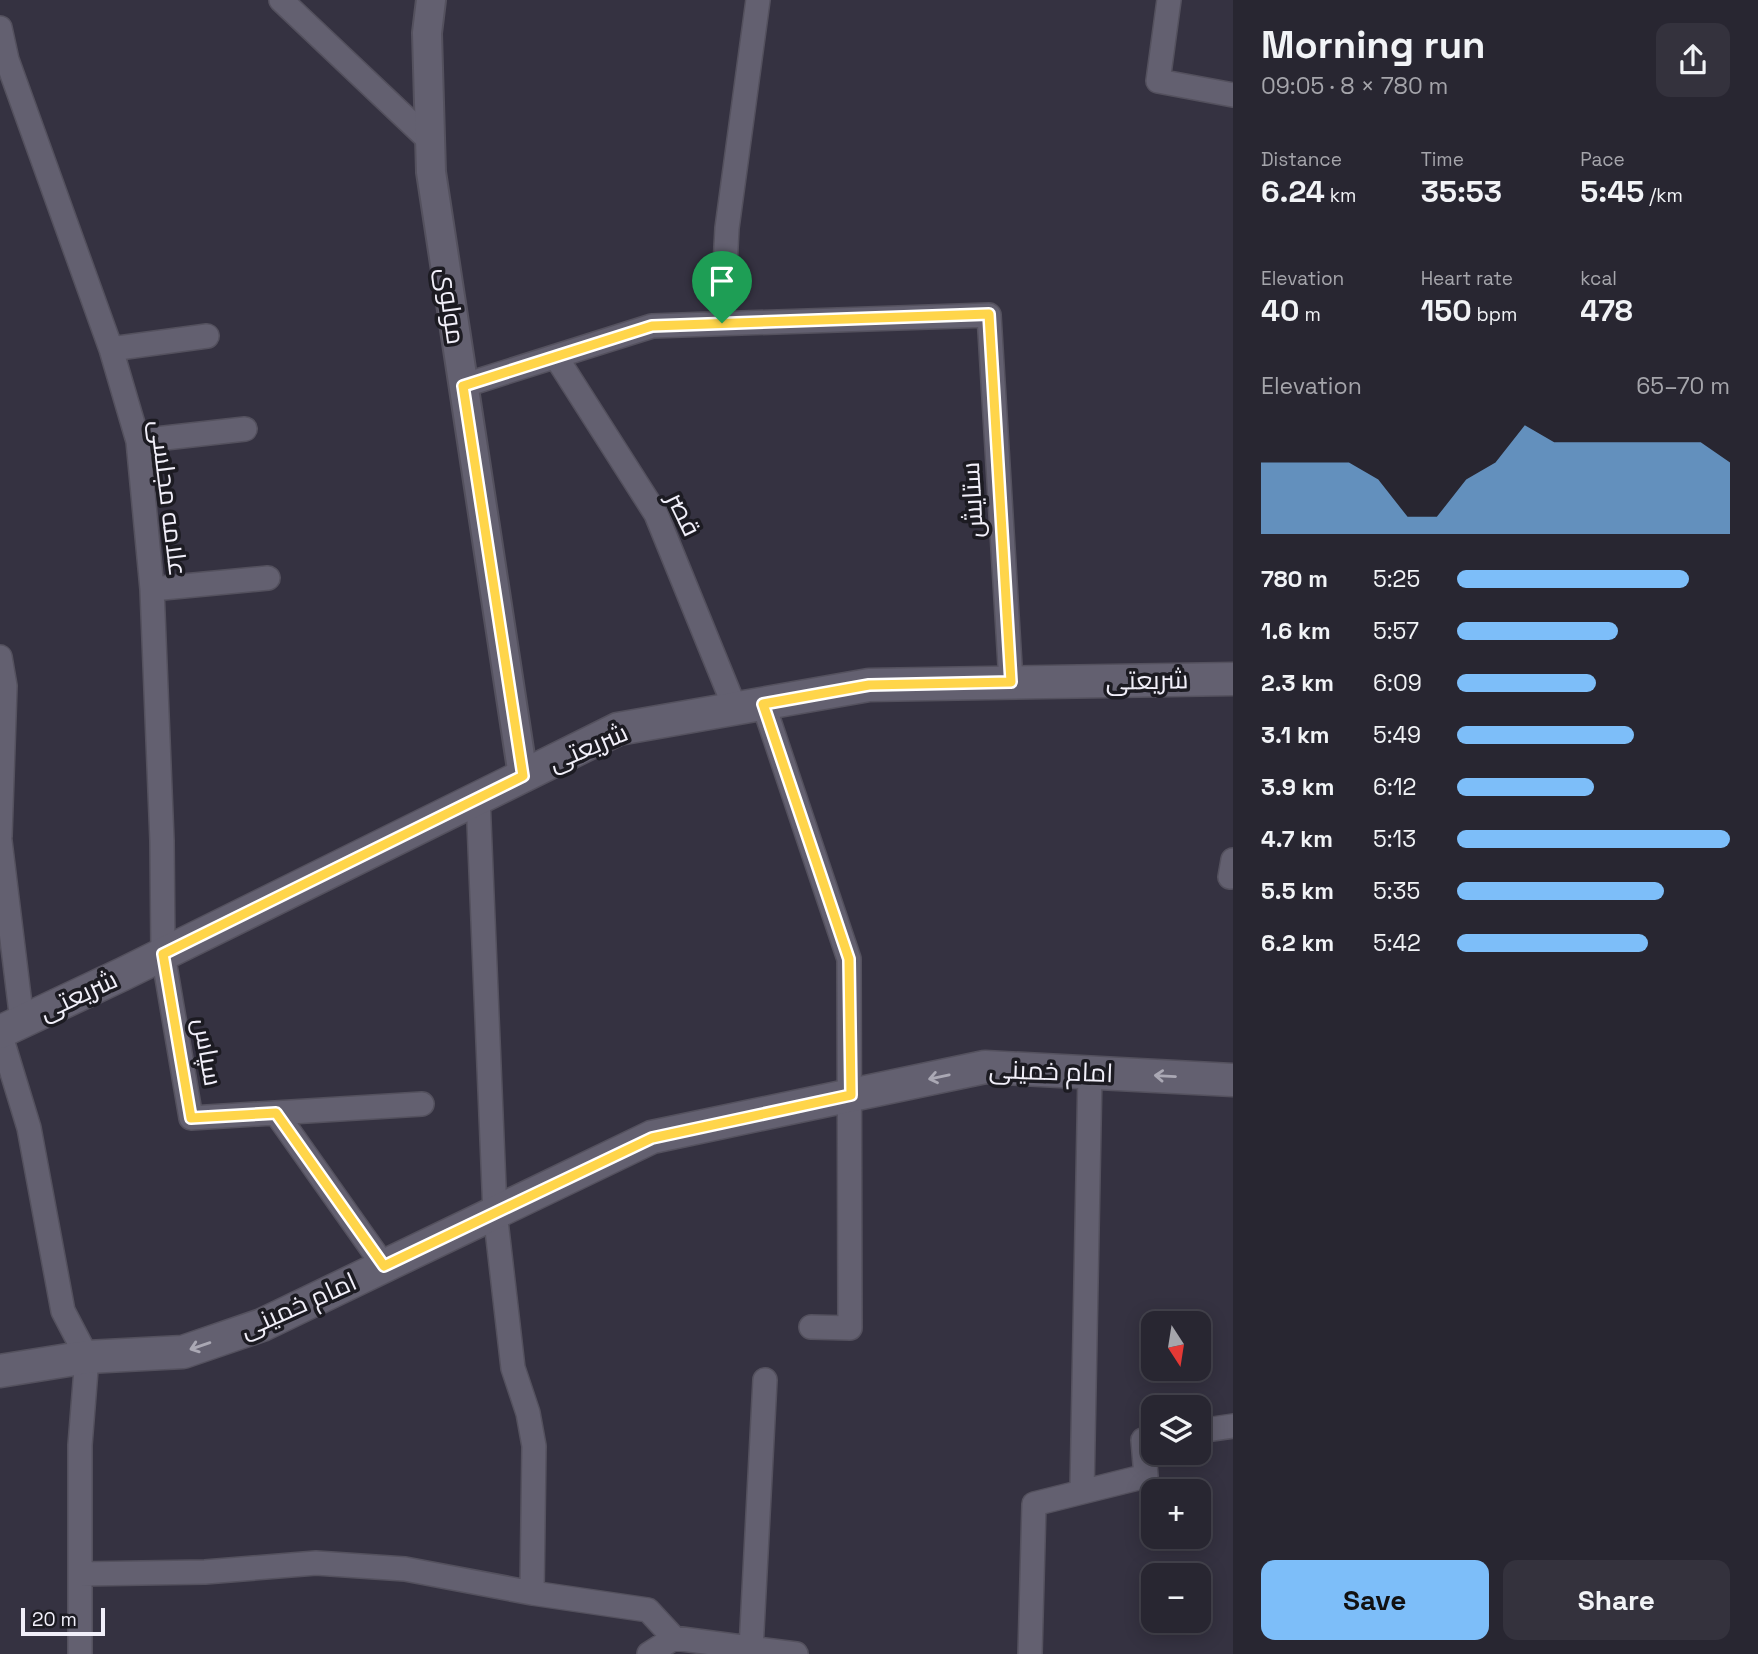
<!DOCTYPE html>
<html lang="en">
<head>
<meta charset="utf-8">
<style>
	body { margin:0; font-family:"Space Grotesk",Cairo,sans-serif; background:#34323d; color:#f1f3f6; height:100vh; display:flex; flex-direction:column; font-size:26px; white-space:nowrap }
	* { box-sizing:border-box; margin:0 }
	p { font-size:23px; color:#a5a5ab }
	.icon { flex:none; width:38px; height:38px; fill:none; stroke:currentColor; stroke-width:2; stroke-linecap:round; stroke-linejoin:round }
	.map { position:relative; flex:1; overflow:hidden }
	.side { display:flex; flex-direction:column; background:#282631; width:525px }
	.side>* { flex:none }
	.needle { width:46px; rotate:168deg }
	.fabs { position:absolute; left:1141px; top:1311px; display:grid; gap:14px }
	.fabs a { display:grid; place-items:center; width:70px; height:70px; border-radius:14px; background:#282631; box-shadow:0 4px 18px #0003,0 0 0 2px #44434d; font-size:35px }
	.scale { position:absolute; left:21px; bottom:18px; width:84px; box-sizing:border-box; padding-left:7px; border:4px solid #f1eff9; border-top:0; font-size:19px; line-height:24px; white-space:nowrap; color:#f1eff9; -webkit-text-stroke:5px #1c1b22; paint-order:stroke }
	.pin { position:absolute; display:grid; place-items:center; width:60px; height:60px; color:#fff; margin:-72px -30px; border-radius:50% 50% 50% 0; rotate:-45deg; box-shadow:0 0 7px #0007 }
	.pin .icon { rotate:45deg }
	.round { display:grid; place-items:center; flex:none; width:74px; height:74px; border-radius:14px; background:#34323d }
	.summary { display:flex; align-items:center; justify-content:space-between; height:119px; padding:0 28px }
	h1 { font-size:38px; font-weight:600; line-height:52px }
	.figures { display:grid; grid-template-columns:repeat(3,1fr); gap:10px; height:119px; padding:7px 28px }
	.figures div { display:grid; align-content:center }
	.figures b { font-size:30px; font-weight:600 }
	.figures small { font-size:19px; font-weight:400 }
	.figures p { font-size:19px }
	.chart { height:196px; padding:14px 28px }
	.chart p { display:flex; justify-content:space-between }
	.chart svg { width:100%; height:126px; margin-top:7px; fill:#7dbef9; opacity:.7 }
	.primary-button { display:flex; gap:14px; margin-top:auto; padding:14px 28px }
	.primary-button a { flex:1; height:80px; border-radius:14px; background:#7dbef9; color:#111; font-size:28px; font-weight:600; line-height:80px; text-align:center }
	.primary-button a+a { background:#34323d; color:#f1f3f6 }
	ul { padding:0 28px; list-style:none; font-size:23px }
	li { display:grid; grid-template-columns:112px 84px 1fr; align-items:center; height:52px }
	li i { height:18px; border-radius:9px; background:#7dbef9 }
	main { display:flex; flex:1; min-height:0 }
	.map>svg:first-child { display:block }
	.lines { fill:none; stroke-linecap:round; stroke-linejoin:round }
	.minor-casing { stroke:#54515e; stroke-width:26 }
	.tertiary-casing { stroke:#54515e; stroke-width:32 }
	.secondary-casing { stroke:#54515e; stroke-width:35 }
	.minor { stroke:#636070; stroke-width:23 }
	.tertiary { stroke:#636070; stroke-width:28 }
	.secondary { stroke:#636070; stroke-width:32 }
	.oneway { stroke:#aaa8b4 }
	.route-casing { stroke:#fff; stroke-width:14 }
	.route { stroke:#ffd54a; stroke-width:9 }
	.labels { text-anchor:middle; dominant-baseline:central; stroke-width:7; stroke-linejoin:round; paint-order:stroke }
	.street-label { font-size:26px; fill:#f1eff9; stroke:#1c1b22 }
</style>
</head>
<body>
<main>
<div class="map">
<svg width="1233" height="1654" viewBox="0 0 1233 1654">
	<rect width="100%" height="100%" fill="#353241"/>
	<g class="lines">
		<g class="minor-casing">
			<path id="minor" d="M281,0L430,141
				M1169,0L1158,81L1233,95
				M0,28L7,60L111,349L138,441L152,589L162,841L163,954L191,1118L422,1104
				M722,323L727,228L758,0
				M111,349L207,336
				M556,357L656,514L735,708
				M462,386L652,326L989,315L1011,682
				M138,441L245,429
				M152,589L268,578
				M0,657L5,686L0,836
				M763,703L849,959L850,1328L811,1327
				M478,798L495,1212L513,1368L528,1413L534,1446L532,1593
				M0,841L22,1021
				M1230,877L1233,860
				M0,1033L29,1128L63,1311L87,1357L80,1445V1654
				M276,1113L384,1266
				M1199,1431L1233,1426
				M1082,1492L1146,1476L1143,1440L1153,1439
				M80,1574L205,1572L316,1563L405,1569L532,1593L648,1610L674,1638
				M751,1649L765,1380
				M649,1654L674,1638L796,1654
				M1030,1654L1034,1504L1082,1492L1090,1072"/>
		</g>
		<g class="tertiary-casing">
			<path id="tertiary" d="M431,0L427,33L431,172L523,776"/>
		</g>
		<g class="secondary-casing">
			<path id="secondary" d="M0,1032L123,974L618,729L869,685L1233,679
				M0,1371L87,1357L183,1352L262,1325L652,1137L985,1067L1233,1080"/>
		</g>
		<use href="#minor" class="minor"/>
		<use href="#tertiary" class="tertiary"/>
		<use href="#secondary" class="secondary"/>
	</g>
	<defs><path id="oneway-shaft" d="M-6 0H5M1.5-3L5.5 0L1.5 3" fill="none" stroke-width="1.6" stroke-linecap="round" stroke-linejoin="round" transform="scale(1.75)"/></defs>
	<g class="oneway">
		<use href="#oneway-shaft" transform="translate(1165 1076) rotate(-177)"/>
		<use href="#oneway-shaft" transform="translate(939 1077) rotate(168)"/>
		<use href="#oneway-shaft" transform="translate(200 1346) rotate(161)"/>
	</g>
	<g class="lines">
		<g class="route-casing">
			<path id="route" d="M989,314L1011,682L869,685L763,704L849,959L851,1095L652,1138L384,1266L276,1113L191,1118L163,954L523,776L463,386L652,326Z"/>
		</g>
		<use href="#route" class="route"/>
	</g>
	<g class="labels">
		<g class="street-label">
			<text transform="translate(451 306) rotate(82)">مولوی</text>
			<text transform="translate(169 498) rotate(83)">علامه مجلسی</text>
			<text transform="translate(972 500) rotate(-93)">ستایش</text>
			<text transform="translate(684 514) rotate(64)">قصر</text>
			<text transform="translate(1147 680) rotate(-1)">شریعتی</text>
			<text transform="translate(588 747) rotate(-23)">شریعتی</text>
			<text transform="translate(78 995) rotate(-25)">شریعتی</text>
			<text transform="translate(208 1052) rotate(80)">سپاس</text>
			<text transform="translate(1051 1071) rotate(2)">امام خمینی</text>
			<text transform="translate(298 1305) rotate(-24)">امام خمینی</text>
		</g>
	</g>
</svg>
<div class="fabs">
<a><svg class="needle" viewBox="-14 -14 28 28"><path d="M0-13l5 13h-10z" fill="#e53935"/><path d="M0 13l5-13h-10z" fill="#a5a5ab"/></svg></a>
<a><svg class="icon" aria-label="layers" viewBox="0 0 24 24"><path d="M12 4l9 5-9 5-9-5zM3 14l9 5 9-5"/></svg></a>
<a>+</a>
<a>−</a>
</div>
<div class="scale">20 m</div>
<div class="pin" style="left:722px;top:323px;background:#1e9e55"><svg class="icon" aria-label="arrive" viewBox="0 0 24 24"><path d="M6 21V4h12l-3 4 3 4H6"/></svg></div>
</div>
<section class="side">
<div class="summary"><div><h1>Morning run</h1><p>09:05 · 8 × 780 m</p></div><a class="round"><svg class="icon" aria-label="share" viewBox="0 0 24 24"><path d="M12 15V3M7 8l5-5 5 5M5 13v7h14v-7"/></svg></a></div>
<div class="figures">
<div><p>Distance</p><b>6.24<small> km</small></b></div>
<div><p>Time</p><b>35:53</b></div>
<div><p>Pace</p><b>5:45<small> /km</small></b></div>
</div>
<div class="figures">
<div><p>Elevation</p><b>40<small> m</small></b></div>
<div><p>Heart rate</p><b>150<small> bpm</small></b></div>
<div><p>kcal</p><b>478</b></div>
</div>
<div class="chart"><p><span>Elevation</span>65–70 m</p>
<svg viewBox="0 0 160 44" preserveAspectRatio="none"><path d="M0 44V19L10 19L20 19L30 19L40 25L50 38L60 38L70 25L80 19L90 6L100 12L110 12L120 12L130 12L140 12L150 12L160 19V44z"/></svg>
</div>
<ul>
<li><b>780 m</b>5:25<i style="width:85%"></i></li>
<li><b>1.6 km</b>5:57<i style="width:59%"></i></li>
<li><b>2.3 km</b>6:09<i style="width:51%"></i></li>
<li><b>3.1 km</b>5:49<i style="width:65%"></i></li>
<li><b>3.9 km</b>6:12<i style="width:50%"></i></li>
<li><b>4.7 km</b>5:13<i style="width:100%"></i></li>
<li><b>5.5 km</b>5:35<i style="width:76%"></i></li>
<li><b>6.2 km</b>5:42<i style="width:70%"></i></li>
</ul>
<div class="primary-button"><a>Save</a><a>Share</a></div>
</section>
</main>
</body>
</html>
